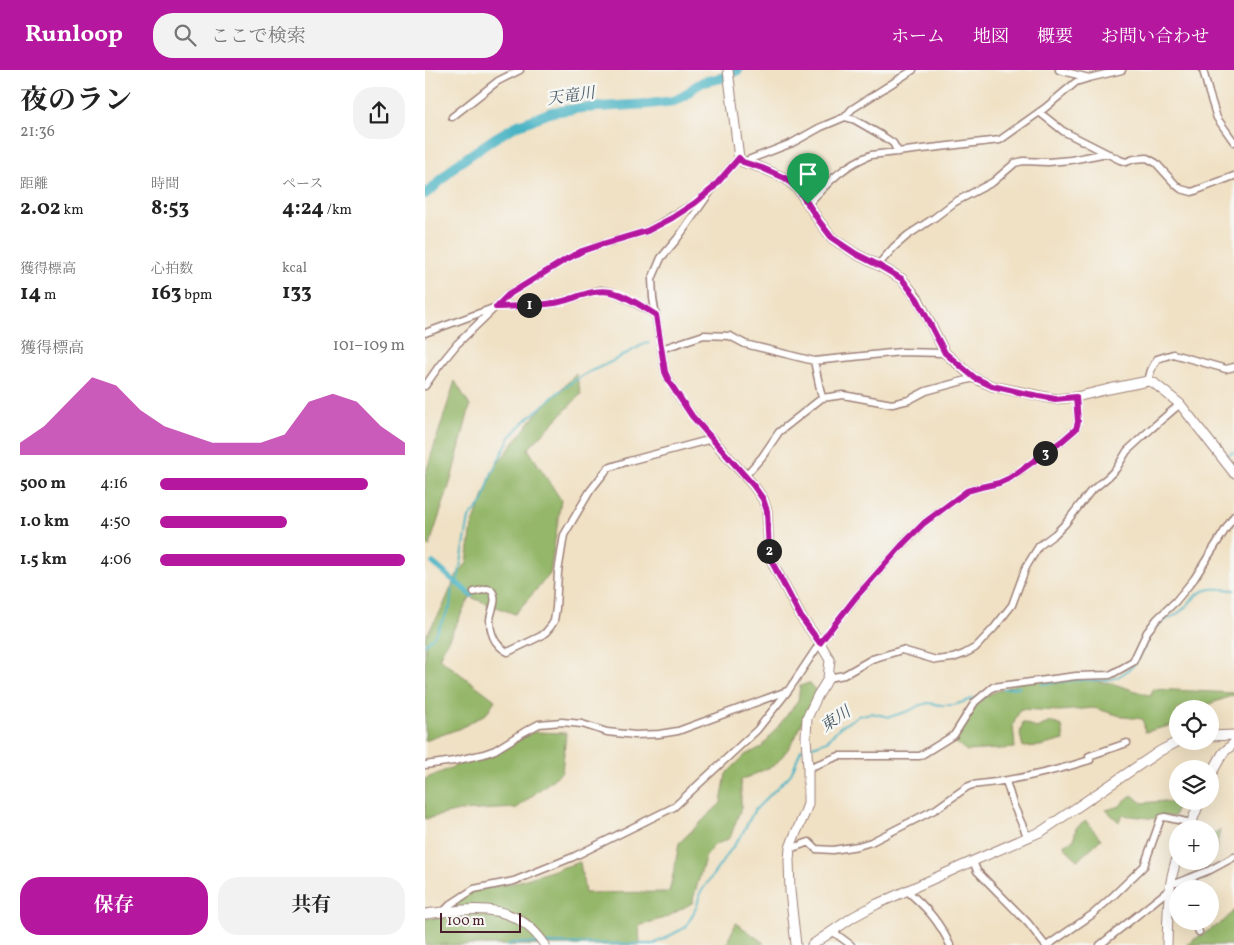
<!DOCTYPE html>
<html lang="ja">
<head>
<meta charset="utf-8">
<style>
	body { margin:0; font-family:Vollkorn,"Noto Serif JP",serif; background:#f2f2f2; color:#222; height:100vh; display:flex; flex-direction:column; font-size:19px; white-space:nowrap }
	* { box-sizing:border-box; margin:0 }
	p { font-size:16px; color:#767676 }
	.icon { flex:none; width:28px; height:28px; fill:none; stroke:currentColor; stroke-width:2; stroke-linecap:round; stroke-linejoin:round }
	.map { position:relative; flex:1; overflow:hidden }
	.side { display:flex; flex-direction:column; background:#fff; width:425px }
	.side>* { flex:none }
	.tools { position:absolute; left:744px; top:630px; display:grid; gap:10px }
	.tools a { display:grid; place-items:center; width:50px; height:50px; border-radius:50%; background:#fff; box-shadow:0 5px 20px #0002; font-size:25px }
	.scale { position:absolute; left:15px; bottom:12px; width:81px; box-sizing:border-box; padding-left:5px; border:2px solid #4a1f2b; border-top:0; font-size:14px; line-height:18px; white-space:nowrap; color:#4a1f2b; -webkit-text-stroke:4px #f6f6f2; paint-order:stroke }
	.pin { position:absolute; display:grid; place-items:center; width:42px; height:42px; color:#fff; margin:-51px -21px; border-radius:50% 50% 50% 0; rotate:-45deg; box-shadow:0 0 5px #0007 }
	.pin .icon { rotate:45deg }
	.km { position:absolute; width:25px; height:25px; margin:-12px; border-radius:50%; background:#222; color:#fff; font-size:14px; line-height:25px; text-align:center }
	.round { display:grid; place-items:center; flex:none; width:52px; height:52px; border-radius:20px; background:#f2f2f2 }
	.overview { display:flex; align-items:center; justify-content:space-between; height:85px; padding:0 20px }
	h1 { font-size:28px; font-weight:700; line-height:38px }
	.figures { display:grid; grid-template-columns:repeat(3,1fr); gap:8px; height:85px; padding:5px 20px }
	.figures div { display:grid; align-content:center }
	.figures b { font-size:21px; font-weight:700 }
	.figures small { font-size:14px; font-weight:400 }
	.figures p { font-size:14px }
	.chart { height:140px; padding:10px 20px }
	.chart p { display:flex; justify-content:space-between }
	.chart svg { width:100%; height:90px; margin-top:5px; fill:#b5179e; opacity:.7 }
	.cta { display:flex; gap:10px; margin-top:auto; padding:10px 20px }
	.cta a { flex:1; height:58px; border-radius:20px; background:#b5179e; color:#fff; font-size:20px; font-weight:700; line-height:58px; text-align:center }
	.cta a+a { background:#f2f2f2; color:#222 }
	ul { padding:0 20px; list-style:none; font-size:16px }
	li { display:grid; grid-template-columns:80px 60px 1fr; align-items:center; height:38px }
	li i { height:12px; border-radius:6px; background:#b5179e }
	header { display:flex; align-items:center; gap:30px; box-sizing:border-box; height:70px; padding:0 25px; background:#b5179e; color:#fff }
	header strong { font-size:24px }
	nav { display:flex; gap:28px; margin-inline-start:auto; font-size:18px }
	.search { width:350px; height:45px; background:#f2f2f2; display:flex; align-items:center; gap:12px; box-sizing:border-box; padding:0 18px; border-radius:20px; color:#767676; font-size:19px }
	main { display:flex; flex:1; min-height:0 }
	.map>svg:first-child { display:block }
	.forest { fill:#95b76b; stroke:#706b4b }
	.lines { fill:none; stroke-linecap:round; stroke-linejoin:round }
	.stream { stroke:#48b4c4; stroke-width:2 }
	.canal { stroke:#48b4c4; stroke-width:5.5 }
	.river { stroke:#48b4c4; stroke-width:10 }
	.street-casing { stroke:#9d8078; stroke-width:9 }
	.secondary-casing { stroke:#9d8078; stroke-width:11 }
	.street { stroke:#fff; stroke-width:6 }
	.secondary { stroke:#fff; stroke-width:9 }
	.route-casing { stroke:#fff; stroke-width:10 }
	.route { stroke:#b5179e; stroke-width:6 }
	.labels { text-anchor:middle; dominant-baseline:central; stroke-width:5; stroke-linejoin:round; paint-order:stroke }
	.water-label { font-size:16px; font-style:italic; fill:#495b68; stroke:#f6f6f2 }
</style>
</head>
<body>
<header>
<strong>Runloop</strong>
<div class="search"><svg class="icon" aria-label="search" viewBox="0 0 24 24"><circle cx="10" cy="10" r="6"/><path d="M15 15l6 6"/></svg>ここで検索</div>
<nav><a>ホーム</a><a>地図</a><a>概要</a><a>お問い合わせ</a></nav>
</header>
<main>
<section class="side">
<div class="overview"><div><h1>夜のラン</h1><p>21:36</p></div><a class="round"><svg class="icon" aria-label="share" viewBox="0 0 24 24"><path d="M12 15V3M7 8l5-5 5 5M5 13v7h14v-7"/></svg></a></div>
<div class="figures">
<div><p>距離</p><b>2.02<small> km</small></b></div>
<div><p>時間</p><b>8:53</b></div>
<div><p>ペース</p><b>4:24<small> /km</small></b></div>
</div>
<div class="figures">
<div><p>獲得標高</p><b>14<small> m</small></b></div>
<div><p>心拍数</p><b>163<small> bpm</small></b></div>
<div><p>kcal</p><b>133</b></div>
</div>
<div class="chart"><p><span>獲得標高</span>101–109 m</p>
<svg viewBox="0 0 160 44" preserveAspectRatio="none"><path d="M0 44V38L10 30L20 18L30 6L40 10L50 22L60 30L70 34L80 38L90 38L100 38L110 34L120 18L130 14L140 18L150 30L160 38V44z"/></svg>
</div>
<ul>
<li><b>500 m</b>4:16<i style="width:85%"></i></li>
<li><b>1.0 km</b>4:50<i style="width:52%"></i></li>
<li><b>1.5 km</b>4:06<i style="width:100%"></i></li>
</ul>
<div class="cta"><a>保存</a><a>共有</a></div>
</section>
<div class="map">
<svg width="809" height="875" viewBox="0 0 809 875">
	<rect width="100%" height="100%" fill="#f6f6f2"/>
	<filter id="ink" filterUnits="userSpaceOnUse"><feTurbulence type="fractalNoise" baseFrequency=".02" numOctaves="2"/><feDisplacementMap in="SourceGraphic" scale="10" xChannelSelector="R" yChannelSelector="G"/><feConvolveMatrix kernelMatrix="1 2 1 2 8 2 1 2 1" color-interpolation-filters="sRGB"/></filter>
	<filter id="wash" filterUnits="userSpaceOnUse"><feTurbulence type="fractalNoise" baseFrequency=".0096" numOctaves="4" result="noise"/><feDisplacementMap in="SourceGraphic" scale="20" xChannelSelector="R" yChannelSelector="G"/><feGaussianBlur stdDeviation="1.12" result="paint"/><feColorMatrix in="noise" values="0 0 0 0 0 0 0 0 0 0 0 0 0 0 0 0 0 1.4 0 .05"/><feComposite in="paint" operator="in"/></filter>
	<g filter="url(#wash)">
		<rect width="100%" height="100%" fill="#f0e1c4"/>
		<path class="forest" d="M151,304L156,324L103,379L136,430L125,504L90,544L45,527L14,588L70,630L62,643L36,658L0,671V567L17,539L31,506L42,493L47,456L70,397L111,344Z
			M30,311L45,336L26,410L4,477L0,473V405Z
			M614,605L686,613L726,626L728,619L809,623V625L779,636V639H752V654L720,662L718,649L699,647L669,638L635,641L595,639L588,655L590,678L542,681L527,670L542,639L565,624Z
			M384,613L391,621L373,662L363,679L350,695L316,710V738L305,768L288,776L280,788L267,833L242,847L214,856L215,875H0V848H20L30,832L49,820L89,813L155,792L160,823L244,822L250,796L254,773L296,733L301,704L320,685L337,677L373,631L375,616Z
			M598,652L611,658L626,652L637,656L639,670L615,676L598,677L595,664Z
			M109,662L141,663L137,702L92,738L34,741L0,749V709Z
			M707,725L717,733L740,731L753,734L749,747L736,745L732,749L697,745L694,752L681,740L695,736L699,731Z
			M661,751L676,769L653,790L640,778L639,774L649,770L651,758Z
			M795,760L791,779L784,796L766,801L771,791H785V765Z
			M809,840V875H763L762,874L799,851Z
			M311,853L339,873L337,875H301Z"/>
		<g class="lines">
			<path class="stream" d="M800,386L809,382
				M0,574L9,566L25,537L27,518L33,509L44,448L58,432L66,405L85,367L101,350L136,320L149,311L164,302L188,291L219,274L224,273
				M617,614C629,613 640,611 651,610C666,609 683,613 696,605C708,598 715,589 720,577C721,572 723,567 726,563C733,551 746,549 756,541C765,534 771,522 782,520C791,517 800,520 809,520
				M578,619L595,617
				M385,677L402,671L415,657L433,646L446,643L464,647L484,641L493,636L503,633L516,635H529L550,628
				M121,873L229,874L261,857L272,836L275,823L317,764L329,741L366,704L376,680L378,679
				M83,875L86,873H114"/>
			<path class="canal" d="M8,493L46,525"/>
			<path class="river" d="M0,124L7,119L31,95L70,68L91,56L127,42L157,38L224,34L249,31L259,26L271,16L278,12L301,7L313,0"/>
		</g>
	</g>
	<g filter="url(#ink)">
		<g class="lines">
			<g class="street-casing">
				<path id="street" d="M634,0L664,8L697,0
					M778,0L784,23L792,48L809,72
					M614,42L638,61L695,90L701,92L709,89L722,88L731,93L751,115L756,119L767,122L809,106
					M27,47L73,11L95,0
					M420,47L427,39L488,0
					M318,92L367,73L396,57L420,47L430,50L456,65L468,73L473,82
					M383,134C404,112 417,96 446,85L575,70L620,38L651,12L664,8
					M453,195L469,177L483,165L509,148L530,132L568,112L590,93L598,91L623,92L646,90L677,84H684
					M0,263L71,237L111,235L131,233L175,220L188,222L205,230L231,245
					M236,279L279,265L305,266L320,274L389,291L476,282L520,283
					M389,291L397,328
					M723,311L726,300L732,289L748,284L801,299L809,297
					M0,316L14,296L32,274L83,225L140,190L157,181L178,174L222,161L270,133L281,124
					M320,406L337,387L354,362L397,328L418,325L467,334L484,330L501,321L549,308
					M49,522L62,519L66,520C74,529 66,539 65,550C65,558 67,566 71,572C75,577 78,580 83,582L116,566L121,562L126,556L129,551L131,538L133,502L139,465L165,421L183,398L204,391L287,369C269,349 251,327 240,302L228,228L227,209L236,188L252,169L288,118L314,88
					M403,608L419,605L447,589L477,580L511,590L528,588L539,584L550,578L569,558L587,535L601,497L614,476L630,464L640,454L665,422L683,407L691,399L702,381L727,358L755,334
					M0,695L29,691L59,684L70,680L99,662L114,654L137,652L157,654L182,662L210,665L234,664L253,661L362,621
					M383,698L414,686H495L529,665L550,632L568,617L651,606L685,605L708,592L722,562L732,549L750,532L769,509L809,446
					M581,711L588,734L603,768
					M365,779L384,772L391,779L408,780L433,776L446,772L511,739L542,717L547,715C587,711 627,702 665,690L664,686L702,673
					M548,791L552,801L603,853L620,875
					M746,812L752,813L785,800L809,787
					M481,820C501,837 514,851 525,875
					M19,841L26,834L49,819L89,811L148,787L249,737L332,660L363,621L395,573L431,527L478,474L499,453L542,421L556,417L574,413L585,408L637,371L651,359L653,352L651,327
					M769,851L774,862
					M407,861L426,875
					M623,875L668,844L689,825L719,796L736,748L740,747L766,753
					M675,875L745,819"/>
			</g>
			<g class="secondary-casing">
				<path id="secondary" d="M303,0L314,88L318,92L337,98L360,108L373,119L394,151L407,168L431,184L453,195L477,209L493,229L520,283L549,308L567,316L630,329L651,327L684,319L723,311L729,313L735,318L755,334L809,403
					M287,369L328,415L338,429L342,441L344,481L348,494L376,547L393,570L405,590L403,608L400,614L393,625L382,648L381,667L383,698V734L379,745L369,767L365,778L364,790L365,821L371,875
					M785,666L809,665
					M785,706L798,683L809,673
					M764,759L775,731
					M0,844C47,839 89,829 120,875
					M387,875L428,847L452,834L548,791L617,761L735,681L754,671
					M742,875C743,846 742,816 752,788"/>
			</g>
			<use href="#street" class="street"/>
			<use href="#secondary" class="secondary"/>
		</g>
	</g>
	<g class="lines" filter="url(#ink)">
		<g class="route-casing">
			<path id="route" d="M314,88L318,92L337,98L360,108L373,119L383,134L394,151L407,168L431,184L453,195L477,209L492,229L520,283L550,308L567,316L598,323L630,329L651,327L653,352L651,359L637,371L585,408L574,413L556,417L542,421L499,453L478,474L431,527L395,573L376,547L348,494L344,482L342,441L338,429L328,415L267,346L245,313L240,302L231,245C218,237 201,225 186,222C167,218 148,230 130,233C110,236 91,236 71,237L83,225L140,190L157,181L178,174L222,161L247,148L270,133L288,118Z"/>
		</g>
		<use href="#route" class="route"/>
	</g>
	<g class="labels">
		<g class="water-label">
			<text transform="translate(146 27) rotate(-8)">天竜川</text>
			<text transform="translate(411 650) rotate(-34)">東川</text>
		</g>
	</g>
</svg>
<div class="tools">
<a><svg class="icon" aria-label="locate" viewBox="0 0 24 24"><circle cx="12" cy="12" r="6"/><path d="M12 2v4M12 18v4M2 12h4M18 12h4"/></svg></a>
<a><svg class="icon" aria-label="layers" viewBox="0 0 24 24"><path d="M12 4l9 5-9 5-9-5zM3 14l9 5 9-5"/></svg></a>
<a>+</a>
<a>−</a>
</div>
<div class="scale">100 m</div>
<div class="pin" style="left:383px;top:134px;background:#1e9e55"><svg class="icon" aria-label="arrive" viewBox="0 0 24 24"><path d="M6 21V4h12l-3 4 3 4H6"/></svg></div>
<b class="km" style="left:104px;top:235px">1</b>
<b class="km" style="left:344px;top:481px">2</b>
<b class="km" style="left:620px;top:383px">3</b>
</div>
</main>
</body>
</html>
